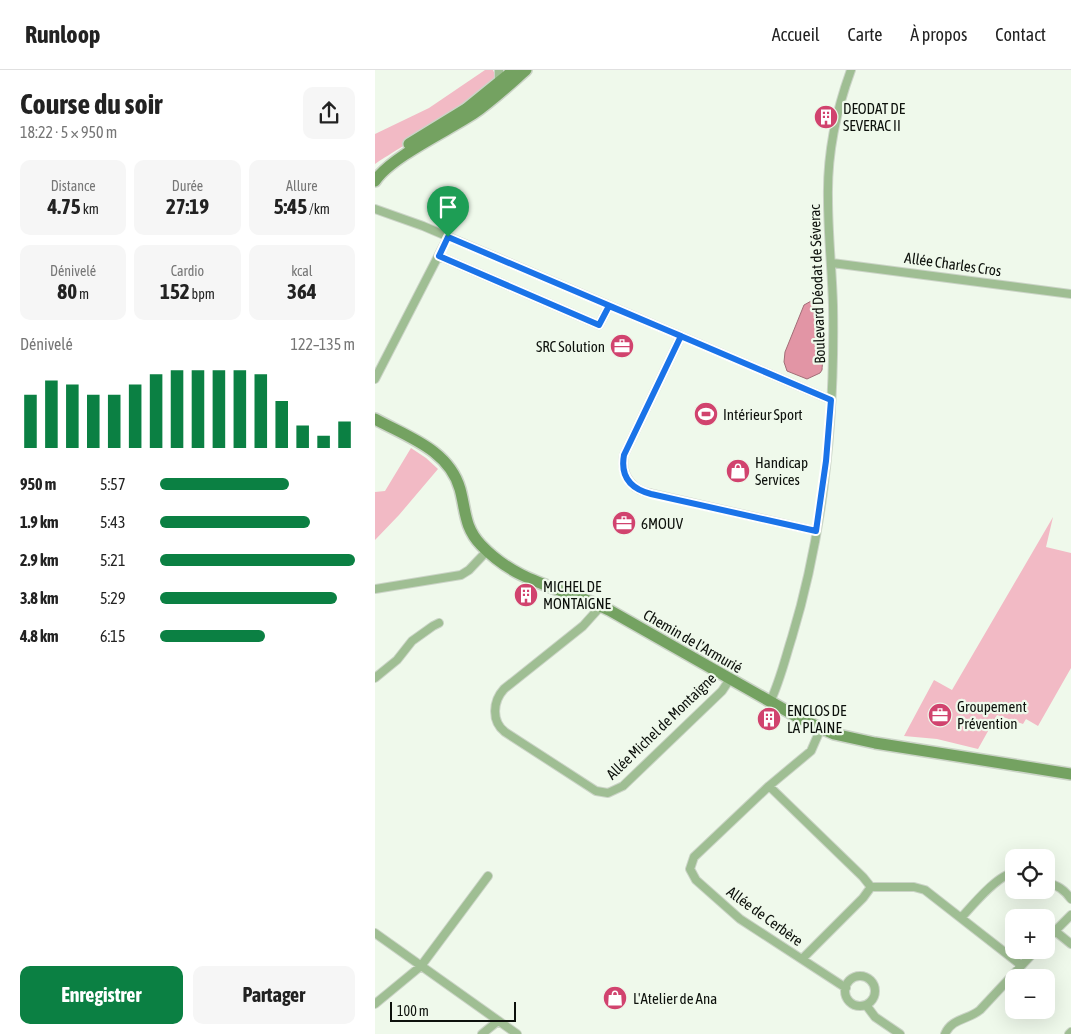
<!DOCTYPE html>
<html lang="fr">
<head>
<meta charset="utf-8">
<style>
	body { margin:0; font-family:"Asap Condensed",sans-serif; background:#f6f6f6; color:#222; height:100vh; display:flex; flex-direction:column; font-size:19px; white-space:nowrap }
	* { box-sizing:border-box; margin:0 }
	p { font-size:16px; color:#767676 }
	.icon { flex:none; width:28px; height:28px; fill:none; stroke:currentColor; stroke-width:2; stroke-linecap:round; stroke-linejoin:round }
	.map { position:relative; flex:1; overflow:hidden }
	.panel { display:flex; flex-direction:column; background:#fff; width:375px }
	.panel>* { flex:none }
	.controls { position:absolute; left:630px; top:779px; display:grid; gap:10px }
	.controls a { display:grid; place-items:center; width:50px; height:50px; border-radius:10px; background:#fff; box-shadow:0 5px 20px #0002; font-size:25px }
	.scale { position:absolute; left:15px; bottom:12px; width:126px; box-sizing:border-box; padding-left:5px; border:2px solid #0d110c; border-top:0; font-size:14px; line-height:18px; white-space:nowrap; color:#0d110c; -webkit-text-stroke:4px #eff9eb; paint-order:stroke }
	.pin { position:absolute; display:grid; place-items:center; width:42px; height:42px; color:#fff; margin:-51px -21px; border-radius:50% 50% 50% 0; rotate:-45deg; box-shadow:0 0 5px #0007 }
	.pin .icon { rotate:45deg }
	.round { display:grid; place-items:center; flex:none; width:52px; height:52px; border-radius:10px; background:#f6f6f6 }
	.head { display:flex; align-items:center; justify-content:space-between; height:85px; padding:0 20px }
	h1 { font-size:28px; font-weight:700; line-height:38px }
	.stats { display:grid; grid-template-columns:repeat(3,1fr); gap:8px; height:85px; padding:5px 20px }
	.stats div { display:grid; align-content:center; border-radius:10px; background:#f6f6f6; text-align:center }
	.stats b { font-size:21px; font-weight:700 }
	.stats small { font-size:14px; font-weight:400 }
	.stats p { font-size:14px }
	.chart { height:140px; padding:10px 20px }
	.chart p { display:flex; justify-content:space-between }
	.chart svg { width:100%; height:90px; margin-top:5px; stroke:#0b8043; stroke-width:6 }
	.cta { display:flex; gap:10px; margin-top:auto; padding:10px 20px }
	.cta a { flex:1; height:58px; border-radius:10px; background:#0b8043; color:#fff; font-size:20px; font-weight:700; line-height:58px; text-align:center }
	.cta a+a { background:#f6f6f6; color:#222 }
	ul { padding:0 20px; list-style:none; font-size:16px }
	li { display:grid; grid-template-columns:80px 60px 1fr; align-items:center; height:38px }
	li i { height:12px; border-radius:6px; background:#0b8043 }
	header { display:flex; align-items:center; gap:30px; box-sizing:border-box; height:70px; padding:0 25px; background:#fff; border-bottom:1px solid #e0e0e0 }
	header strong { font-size:24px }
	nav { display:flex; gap:28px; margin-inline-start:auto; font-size:18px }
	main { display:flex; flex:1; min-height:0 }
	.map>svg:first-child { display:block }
	.green { fill:#f2bac5 }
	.water { fill:#e295a5; stroke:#a26d77 }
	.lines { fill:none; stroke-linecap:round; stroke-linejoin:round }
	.street-casing { stroke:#cbd4c7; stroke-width:10 }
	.secondary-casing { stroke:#cbd4c7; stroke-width:14 }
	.street { stroke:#9fbe93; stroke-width:8 }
	.secondary { stroke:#74a261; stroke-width:11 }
	.route-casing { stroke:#fff; stroke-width:10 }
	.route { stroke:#1a73e8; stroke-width:6 }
	.labels { text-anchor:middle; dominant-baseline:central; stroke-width:4.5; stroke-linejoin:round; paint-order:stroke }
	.poi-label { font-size:15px; fill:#0d110c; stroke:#eff9eb; text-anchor:start }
	.street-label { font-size:15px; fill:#0d110c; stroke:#eff9eb }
</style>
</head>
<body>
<header>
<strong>Runloop</strong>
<nav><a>Accueil</a><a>Carte</a><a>À propos</a><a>Contact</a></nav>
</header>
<main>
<section class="panel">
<div class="head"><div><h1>Course du soir</h1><p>18:22 · 5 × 950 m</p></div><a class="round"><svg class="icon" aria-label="share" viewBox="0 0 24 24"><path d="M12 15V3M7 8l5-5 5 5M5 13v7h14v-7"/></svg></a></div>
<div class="stats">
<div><p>Distance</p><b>4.75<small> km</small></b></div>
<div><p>Durée</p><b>27:19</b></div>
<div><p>Allure</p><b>5:45<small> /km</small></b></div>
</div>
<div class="stats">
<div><p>Dénivelé</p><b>80<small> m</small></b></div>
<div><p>Cardio</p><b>152<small> bpm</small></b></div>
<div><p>kcal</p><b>364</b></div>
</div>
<div class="chart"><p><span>Dénivelé</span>122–135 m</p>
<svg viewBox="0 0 160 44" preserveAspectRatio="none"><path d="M5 44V18M15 44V11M25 44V13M35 44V18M45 44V18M55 44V13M65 44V8M75 44V6M85 44V6M95 44V6M105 44V6M115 44V8M125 44V21M135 44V33M145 44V38M155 44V31"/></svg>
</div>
<ul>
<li><b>950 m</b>5:57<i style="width:66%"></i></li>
<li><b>1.9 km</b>5:43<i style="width:77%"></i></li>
<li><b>2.9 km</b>5:21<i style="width:100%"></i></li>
<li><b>3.8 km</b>5:29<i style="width:91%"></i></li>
<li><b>4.8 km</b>6:15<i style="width:54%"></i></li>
</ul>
<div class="cta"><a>Enregistrer</a><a>Partager</a></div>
</section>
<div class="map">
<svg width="696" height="964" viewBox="0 0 696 964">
	<rect width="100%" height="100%" fill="#eff9eb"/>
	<path class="green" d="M110,0H118C120,4 120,7 118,11C112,26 19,81 0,94V64L54,38Z
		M36,378L51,388L63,399L24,445L0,470V422L10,421Z
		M678,447L671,477L696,483V598L663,656L651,649L648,654L622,645L603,679L562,669L529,666L559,610L577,620Z"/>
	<path class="water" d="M438,230C441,231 443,230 445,233C450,241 448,288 447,300L445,303L432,309L412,301L409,292L410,282L429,235Z"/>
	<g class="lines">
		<g class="street-casing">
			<path id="street" d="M124,0V12
				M0,139L48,156L456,330
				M64,186L224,255L234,236
				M457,193L696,224
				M306,266L249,385C246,402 254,417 270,422L441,461
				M0,309L73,167
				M0,519L86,505L94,500L112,481
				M226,536L208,556L129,619C118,631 116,651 130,662L221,721L233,723L248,716L347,621L355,609
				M0,608L22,590L37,571L58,556L64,553
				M395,632C405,611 410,589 417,567C449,461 460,346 458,235C457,200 453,165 453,129C452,86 461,41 476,0
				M446,658L436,681L394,716L319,787L315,799L321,810L365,849L471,918
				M394,716L488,807L496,817
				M671,812C683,816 689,819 696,829
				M496,817H539L550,820L646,895
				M586,848C597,836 623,804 639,803
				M680,861L696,874
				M0,863L142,964
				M671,870L696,845
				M427,889L488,828L496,817
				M470 921a15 15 0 1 1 30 0a15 15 0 1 1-30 0Z
				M0,934L46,896L113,806
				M491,935L500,947L525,964
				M107,964L123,951
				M570,964C577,948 593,950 605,940L661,880
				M694,964L696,962"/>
		</g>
		<g class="secondary-casing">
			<path id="secondary" d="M34,74L91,39L139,0
				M0,111C16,87 72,61 98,44C117,31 134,15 151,0
				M0,349C33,367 74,380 85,419C91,441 89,457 106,475C144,515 188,517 234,540L426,649L459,664L500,673L696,704"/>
		</g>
		<use href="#street" class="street"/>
		<use href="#secondary" class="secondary"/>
	</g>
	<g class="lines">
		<g class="route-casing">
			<path id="route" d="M73,167L456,330L451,391L441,461L276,424C256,419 245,407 249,385L306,266L234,236L224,255L64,186L73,167"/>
		</g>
		<use href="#route" class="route"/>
	</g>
	<defs>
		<g id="building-disc" transform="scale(1.25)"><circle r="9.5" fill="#d1436e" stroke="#eff9eb"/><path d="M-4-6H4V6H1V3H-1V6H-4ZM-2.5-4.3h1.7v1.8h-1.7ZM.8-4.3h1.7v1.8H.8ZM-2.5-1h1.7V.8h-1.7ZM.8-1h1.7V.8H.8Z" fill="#fff"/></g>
		<g id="office-disc" transform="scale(1.25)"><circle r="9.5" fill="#d1436e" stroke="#eff9eb"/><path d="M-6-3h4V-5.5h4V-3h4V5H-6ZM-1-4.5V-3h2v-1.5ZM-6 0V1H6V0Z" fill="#fff"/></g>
		<g id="stadium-disc" transform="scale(1.25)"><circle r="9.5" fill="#d1436e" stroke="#eff9eb"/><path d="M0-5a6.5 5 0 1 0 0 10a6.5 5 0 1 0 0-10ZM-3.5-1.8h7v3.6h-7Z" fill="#fff"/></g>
		<g id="shop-disc" transform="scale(1.25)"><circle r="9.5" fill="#d1436e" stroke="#eff9eb"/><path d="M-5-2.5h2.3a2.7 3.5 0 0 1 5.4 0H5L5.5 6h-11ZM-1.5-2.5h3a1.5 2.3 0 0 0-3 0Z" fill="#fff"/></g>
	</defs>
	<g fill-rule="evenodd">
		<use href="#building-disc" x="451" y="47"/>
		<use href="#office-disc" x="247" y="276"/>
		<use href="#stadium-disc" x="331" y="344"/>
		<use href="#shop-disc" x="363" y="401"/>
		<use href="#office-disc" x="249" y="453"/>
		<use href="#building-disc" x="151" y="525"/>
		<use href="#office-disc" x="565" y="645"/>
		<use href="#building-disc" x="394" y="649"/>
		<use href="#shop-disc" x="240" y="928"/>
	</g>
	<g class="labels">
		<g class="poi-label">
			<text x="468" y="38">DEODAT DE<tspan x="468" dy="17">SEVERAC II</tspan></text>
			<text x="230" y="276" text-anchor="end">SRC Solution</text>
			<text x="348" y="344">Intérieur Sport</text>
			<text x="380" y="392">Handicap<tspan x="380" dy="17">Services</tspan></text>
			<text x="266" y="453">6MOUV</text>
			<text x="168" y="516">MICHEL DE<tspan x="168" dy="17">MONTAIGNE</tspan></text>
			<text x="582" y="636">Groupement<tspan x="582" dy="17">Prévention</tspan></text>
			<text x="412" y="640">ENCLOS DE<tspan x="412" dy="17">LA PLAINE</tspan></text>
			<text x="258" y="928">L'Atelier de Ana</text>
		</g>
		<g class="street-label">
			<text transform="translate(578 194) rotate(8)">Allée Charles Cros</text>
			<text transform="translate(442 214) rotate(-92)">Boulevard Déodat de Séverac</text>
			<text transform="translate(318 571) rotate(30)">Chemin de l'Armurié</text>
			<text transform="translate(286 656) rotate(-44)">Allée Michel de Montaigne</text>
			<text transform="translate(390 846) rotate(36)">Allée de Cerbère</text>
		</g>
	</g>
</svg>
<div class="controls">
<a><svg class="icon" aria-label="locate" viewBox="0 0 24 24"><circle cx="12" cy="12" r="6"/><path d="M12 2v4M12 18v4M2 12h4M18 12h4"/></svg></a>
<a>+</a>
<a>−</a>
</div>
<div class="scale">100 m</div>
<div class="pin" style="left:73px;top:167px;background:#1e9e55"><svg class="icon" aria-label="arrive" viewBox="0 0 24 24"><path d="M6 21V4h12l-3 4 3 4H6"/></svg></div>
</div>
</main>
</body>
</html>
